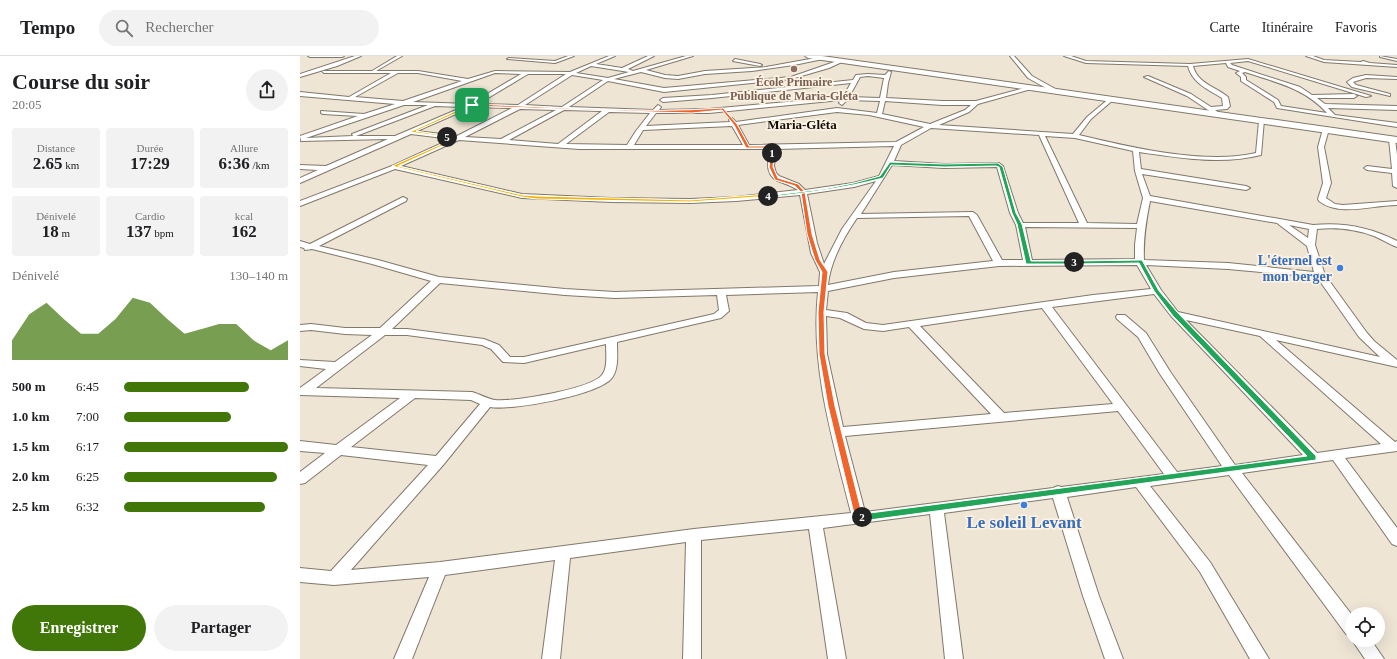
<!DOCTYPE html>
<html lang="fr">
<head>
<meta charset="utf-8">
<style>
	body { margin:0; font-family:"Times New Roman",serif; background:#f2f2f2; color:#202124; height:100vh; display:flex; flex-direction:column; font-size:15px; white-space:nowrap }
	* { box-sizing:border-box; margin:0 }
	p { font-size:13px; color:#757577 }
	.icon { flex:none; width:22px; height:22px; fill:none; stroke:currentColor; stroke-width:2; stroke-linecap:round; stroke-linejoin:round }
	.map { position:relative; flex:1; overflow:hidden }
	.drawer { display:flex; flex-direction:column; background:#fff; width:300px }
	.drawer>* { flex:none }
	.controls { position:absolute; left:1045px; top:551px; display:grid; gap:8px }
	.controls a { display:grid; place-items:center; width:40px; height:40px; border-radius:50%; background:#fff; box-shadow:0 4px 16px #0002; font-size:20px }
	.pin { position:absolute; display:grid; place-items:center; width:34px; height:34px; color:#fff; margin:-17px; border-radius:8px; box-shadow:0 2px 6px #0006 }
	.km { position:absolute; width:20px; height:20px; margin:-10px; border-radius:50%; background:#222; color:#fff; font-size:11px; line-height:20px; text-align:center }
	.round { display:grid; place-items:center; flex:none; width:42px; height:42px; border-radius:21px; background:#f2f2f2 }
	.head { display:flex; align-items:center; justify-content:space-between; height:68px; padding:0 12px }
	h1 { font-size:22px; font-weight:700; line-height:30px }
	.stats { display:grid; grid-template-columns:repeat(3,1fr); gap:6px; height:68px; padding:4px 12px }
	.stats div { display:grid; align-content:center; border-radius:4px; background:#f2f2f2; text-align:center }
	.stats b { font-size:17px; font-weight:700 }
	.stats small { font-size:11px; font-weight:400 }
	.stats p { font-size:11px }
	.chart { height:112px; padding:8px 12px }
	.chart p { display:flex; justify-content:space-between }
	.chart svg { width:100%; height:72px; margin-top:4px; fill:#407708; opacity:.7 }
	.action { display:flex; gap:8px; margin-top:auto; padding:8px 12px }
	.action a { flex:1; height:46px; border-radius:24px; background:#407708; color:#fff; font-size:16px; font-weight:700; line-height:46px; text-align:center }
	.action a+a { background:#f2f2f2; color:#202124 }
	ul { padding:0 12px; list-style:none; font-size:13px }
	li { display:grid; grid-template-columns:64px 48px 1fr; align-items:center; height:30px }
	li i { height:10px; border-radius:5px; background:#407708 }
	header { display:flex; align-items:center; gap:24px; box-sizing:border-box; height:56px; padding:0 20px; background:#fff; border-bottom:1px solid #e0e0e0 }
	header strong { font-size:19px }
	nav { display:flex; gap:22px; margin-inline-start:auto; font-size:14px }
	.search { width:280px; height:36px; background:#f2f2f2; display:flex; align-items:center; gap:10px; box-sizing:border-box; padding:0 14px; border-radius:22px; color:#757577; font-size:15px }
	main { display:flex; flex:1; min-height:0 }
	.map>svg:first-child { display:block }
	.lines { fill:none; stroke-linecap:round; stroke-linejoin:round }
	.street-casing { stroke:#81786b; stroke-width:2 }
	.secondary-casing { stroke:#81786b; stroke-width:2 }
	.street { fill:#fff; fill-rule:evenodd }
	.secondary { fill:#fff; fill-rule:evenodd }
	.split-1 { fill:#f0652b; stroke:#fff }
	.split-2 { fill:#f0652b; stroke:#fff }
	.split-3 { fill:#22a559; stroke:#fff }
	.split-4 { fill:#22a559; stroke:#fff }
	.split-5 { fill:#f5b400; stroke:#fff }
	.split-6 { fill:#f5b400; stroke:#fff }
	.education-dot { fill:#8d6e63; stroke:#fcf2e2; stroke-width:1.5 }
	.shop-dot { fill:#3f7fe0; stroke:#fcf2e2; stroke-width:1.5 }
	.labels { text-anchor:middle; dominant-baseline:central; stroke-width:3.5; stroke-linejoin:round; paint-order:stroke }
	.far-education-label { font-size:12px; font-weight:bold; fill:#785e54; stroke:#fcf2e2 }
	.far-quarter-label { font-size:13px; font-weight:bold; fill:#110e09; stroke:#fcf2e2 }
	.shop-label { font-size:14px; font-weight:bold; fill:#366cbe; stroke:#fcf2e2; text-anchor:end }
	.near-shop-label { font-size:17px; font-weight:bold; fill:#366cbe; stroke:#fcf2e2 }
</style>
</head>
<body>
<header>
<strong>Tempo</strong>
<div class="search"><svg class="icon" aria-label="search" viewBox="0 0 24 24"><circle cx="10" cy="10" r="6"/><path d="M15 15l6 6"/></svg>Rechercher</div>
<nav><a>Carte</a><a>Itinéraire</a><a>Favoris</a></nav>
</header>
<main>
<section class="drawer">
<div class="head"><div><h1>Course du soir</h1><p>20:05</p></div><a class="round"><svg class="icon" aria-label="share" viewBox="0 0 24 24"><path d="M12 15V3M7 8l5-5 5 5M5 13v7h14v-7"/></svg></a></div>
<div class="stats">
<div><p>Distance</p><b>2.65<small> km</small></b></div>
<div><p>Durée</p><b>17:29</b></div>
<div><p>Allure</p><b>6:36<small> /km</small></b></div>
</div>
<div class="stats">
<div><p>Dénivelé</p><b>18<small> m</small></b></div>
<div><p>Cardio</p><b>137<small> bpm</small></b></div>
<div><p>kcal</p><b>162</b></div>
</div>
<div class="chart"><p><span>Dénivelé</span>130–140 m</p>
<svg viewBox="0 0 160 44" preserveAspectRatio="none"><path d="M0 44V32L10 16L20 9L30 19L40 28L50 28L60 19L70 6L80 9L90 19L100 28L110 25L120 22L130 22L140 32L150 38L160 32V44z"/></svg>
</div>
<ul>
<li><b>500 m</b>6:45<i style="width:76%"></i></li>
<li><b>1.0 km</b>7:00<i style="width:65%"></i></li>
<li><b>1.5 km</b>6:17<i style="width:100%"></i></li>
<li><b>2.0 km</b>6:25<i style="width:93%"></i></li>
<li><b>2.5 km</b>6:32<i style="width:86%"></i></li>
</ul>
<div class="action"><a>Enregistrer</a><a>Partager</a></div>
</section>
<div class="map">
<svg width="1097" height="603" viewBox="0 0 1097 603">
	<rect width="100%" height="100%" fill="#eee5d5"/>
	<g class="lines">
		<g class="street-casing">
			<path id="street" d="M8,0H44L42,1H10Z
				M55,0H61L37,10L0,21V18Z
				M97,0H102L76,15H118L168,23L195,15L270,16L309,0H315L296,8L322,12L348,0H354L328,13L333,15L386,0H393L346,14L365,19L378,20L405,15L466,11L521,1L523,3L494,9L452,15L405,18L378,23L365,22L341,16L314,23L364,32L491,21L540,4L544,5L529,12L491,23L364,36L308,25L269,51L353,54L358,49L361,51L359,54L409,53L543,41L551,27L412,42L363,46L360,44L363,42L412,39L553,24L556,19L568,18L585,19L589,15L591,16L588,27L586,42L642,45H676L732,30L735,32L678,48L669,56L639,69L773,78L787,61L811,41L814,43L813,44L791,63L779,79C829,91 905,109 956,97L959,65L964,64L961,99C921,109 880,102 839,96L841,113L946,130L950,132L946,134L842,118L850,140L1013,169C1043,166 1070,171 1097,185V191C1089,188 1081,183 1074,180C1055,173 1036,171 1017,173L1015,189L1025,219L1067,277L1074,285L1097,304V311L976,284L1095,386L1097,385V395L1045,402L1097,472V490L1092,488L1033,404L942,417L1052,559V580L1046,578L929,419L850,430L910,506L969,603H950L900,516L836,431L767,441L799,540L823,603H805L783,540L753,442L644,457L663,603H645L630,458L523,472L546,603H528L509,473L401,484V603H383L386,486L270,502L260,603H242L255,504L145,519L112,603H94L129,521L34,529L0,526V512L31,515L128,409L41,399L5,427L0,428V416L25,397L0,395V385L36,389L100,342L0,339V332L26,313L0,310V304L35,306L72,279L45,278L11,274L0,275V269L11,268L45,272H80L131,225L72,208L12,193L5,194L4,192L0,191V185L10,188L103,141L107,143L106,145L19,190L78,204L139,221L265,233L315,236L519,230L520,216L511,197L500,139L436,145L390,147L311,146L222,142L95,113L0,150V145L92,110L151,83L111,78L0,127V122L18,114L0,113V109L26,110L88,83L1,85L0,80L58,60L23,58L21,57V55L64,58L95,48L0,40V36L49,41L91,17H24L22,15H72ZM291,10L329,16L308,22L276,17ZM98,17H118L162,25L103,45L55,41ZM195,17L221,18L170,48L113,46ZM228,18H266L218,49L178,48ZM272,19L303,24L262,51L225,49ZM568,20L584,22L580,42L549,41L560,21ZM541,44L539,47L542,49L547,44L580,45L577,57L537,52L436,66L432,62L429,64L430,66L346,70L356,57H409ZM585,45L642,49H671L665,54L630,68L582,58ZM104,49H128L52,78L53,80L6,82ZM135,50L163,51L95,80H56ZM172,51L212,52L157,80L117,75ZM220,53L256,54L201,83L165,81ZM264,54L302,55L258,88L209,84ZM309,56L350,57L336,75L327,89L266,88ZM537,56L569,59L624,71L596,86L449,89L438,69ZM432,70L443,89H334L343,74ZM631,72L739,79L779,167H723L718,157L703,110L699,107L644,108L594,105L601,89ZM745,80L775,82L833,95L835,115L843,142L837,168L787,167ZM159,84L279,93H470C467,108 465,122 483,127C489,129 493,131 498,134L436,141L390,143L311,142L222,138L101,110ZM594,90L579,120L553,127L505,134L499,128L479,120L476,117L474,110L476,93ZM592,109L644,112L697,111L710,157L716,169L723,204H702L677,159L673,156L561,158ZM576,125L542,173L524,208L517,187L507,138L554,131ZM850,145L977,167L1007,190L1014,216L928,207L844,204C843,183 846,165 850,145ZM669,160L693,205L594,216L528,229C530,206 544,181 557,162ZM989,169L1009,173L1008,182ZM725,171L837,172L835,189V203L732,204ZM837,209L851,233L793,239L583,269L566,267L547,257L526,254L528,235L594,222L699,210ZM846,209L928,213L1017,221L1059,281L1080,301L878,256L861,234ZM140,227L265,239L315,242L417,239L419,254L414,258L224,301H210L199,289L184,283L107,273H92ZM518,236C510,311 533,385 551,457L394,473L140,506L51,514L144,408L190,351C211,355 299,339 312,322C319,312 317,297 317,286L421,262L429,255L426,239ZM854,238L871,260L1003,399L935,409L871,317L846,277L825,259H817L816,261L817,263L838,281L860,318L922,410L877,416L752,251ZM742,252L813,348L704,357L620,270ZM526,260L540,262L564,273L583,275L609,271L691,358L543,371L527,298ZM886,264L960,280L1081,388L1017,397ZM85,279H107L182,289L191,293L203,306L224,307L306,288C306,297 308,312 302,319C291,333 214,346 195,344C187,343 180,338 172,336L16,332ZM115,342L171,344L180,348L136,400L51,391ZM818,355L864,418L761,431L758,430L753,432L565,456L545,380Z
				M268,0H274L255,7L207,3L209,2L255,5Z
				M710,0H714L732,20L759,35V37H755L728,22Z
				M764,0H771L786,5L890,8L948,3L1071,40L1066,41L948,5L930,7L932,9L1000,31L1012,39L1054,38L1057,40L1054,42H1017L1025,48L1097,50V54L1028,52L1035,59L1097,67V71L977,52L974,46L941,25V21L936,17L940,15L928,11L926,7L893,10C897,27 916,31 928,41L930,50L927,53L915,54L920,58L917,60L887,40L844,21L848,20L891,38L911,51L923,50L922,42C909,34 892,27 888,10L786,7ZM945,16C978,27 1004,32 1027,57L981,50L978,44L946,24V21L942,17Z
				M1006,0H1013L1024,4L1061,6L1063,5L1070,7L1097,9V11L1024,6Z
				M1080,0L1097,3V5L1080,1Z
				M435,3L460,8L462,9L460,10L433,5Z
				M1066,19L1097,21V23L1066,22L1053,26L1056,29L1090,38V40L1052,31L1047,26L1053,22Z
				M1026,71L1029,73L1024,91L1031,127L1026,142L1035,148L1043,149L1097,145V149C1072,149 1039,161 1019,145L1018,143L1023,127L1018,91L1023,73Z
				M1092,81L1095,83L1097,99V132L1093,130L1092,117L1067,114L1064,112L1067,110L1092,113L1089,83Z
				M1052,584H1071L1084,603H1065Z"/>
		</g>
		<g class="secondary-casing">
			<path id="secondary" d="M505,0H522L1097,81V87L508,2Z"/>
		</g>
		<use href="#street" class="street"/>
		<use href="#secondary" class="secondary"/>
	</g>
	<path class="split-1" d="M172,48C256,51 340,58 423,52L437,68L449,90H474V97L471,98V92H446L434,69L422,54L392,57L355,56L171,50Z"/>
	<path class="split-2" d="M471,96L474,97L473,111L478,122L498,128L505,136L512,178L520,204L528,216L524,256L525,298L535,350L562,458L567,461L562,465L556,464L555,462L528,350L519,298L518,256L522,216L515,204L507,178L501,136L495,130L475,124L469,111Z"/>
	<path class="split-3" d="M842,204L859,235L878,257L1016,400V404L562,465L559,464L558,461L559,459L562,458L1007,400L873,260L854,235L839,207L774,208L771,206L774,205Z"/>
	<path class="split-4" d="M590,106L644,108L698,107L703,111L716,157L722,168L731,205H774L776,206L774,208H726L717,168L712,157L699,111L696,110L644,111L591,109L583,122C545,132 507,137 468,141L466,140L524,133L554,127L580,120Z"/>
	<path class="split-5" d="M147,80L159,82L98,110L222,139L237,140L390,144L468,138L470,140L390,146L237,143L222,141L92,110L153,83L146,81Z"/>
	<path class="split-6" d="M171,48L174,49L116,75L147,80L148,81L110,76Z"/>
	<circle class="education-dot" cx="494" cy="13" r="4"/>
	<g class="shop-dot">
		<circle cx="1040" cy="212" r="4"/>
		<circle cx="724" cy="449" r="4"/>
	</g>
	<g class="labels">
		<g class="far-education-label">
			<text x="494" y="26">École Primaire<tspan x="494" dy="14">Publique de Maria-Gléta</tspan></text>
		</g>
		<g class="far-quarter-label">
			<text x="502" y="68">Maria-Gléta</text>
		</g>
		<g class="shop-label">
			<text x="1032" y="204">L'éternel est<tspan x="1032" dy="16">mon berger</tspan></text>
		</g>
		<g class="near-shop-label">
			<text x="724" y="466">Le soleil Levant</text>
		</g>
	</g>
</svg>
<div class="controls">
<a><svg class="icon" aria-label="locate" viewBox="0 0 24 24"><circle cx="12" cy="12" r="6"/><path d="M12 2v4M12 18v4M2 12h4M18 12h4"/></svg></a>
</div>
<div class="pin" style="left:172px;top:49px;background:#1e9e55"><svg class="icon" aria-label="arrive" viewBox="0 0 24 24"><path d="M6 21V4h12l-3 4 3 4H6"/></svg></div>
<b class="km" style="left:472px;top:97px">1</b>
<b class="km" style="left:562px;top:461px">2</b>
<b class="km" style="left:774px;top:206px">3</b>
<b class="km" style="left:468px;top:140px">4</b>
<b class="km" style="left:147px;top:81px">5</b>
</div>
</main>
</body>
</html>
